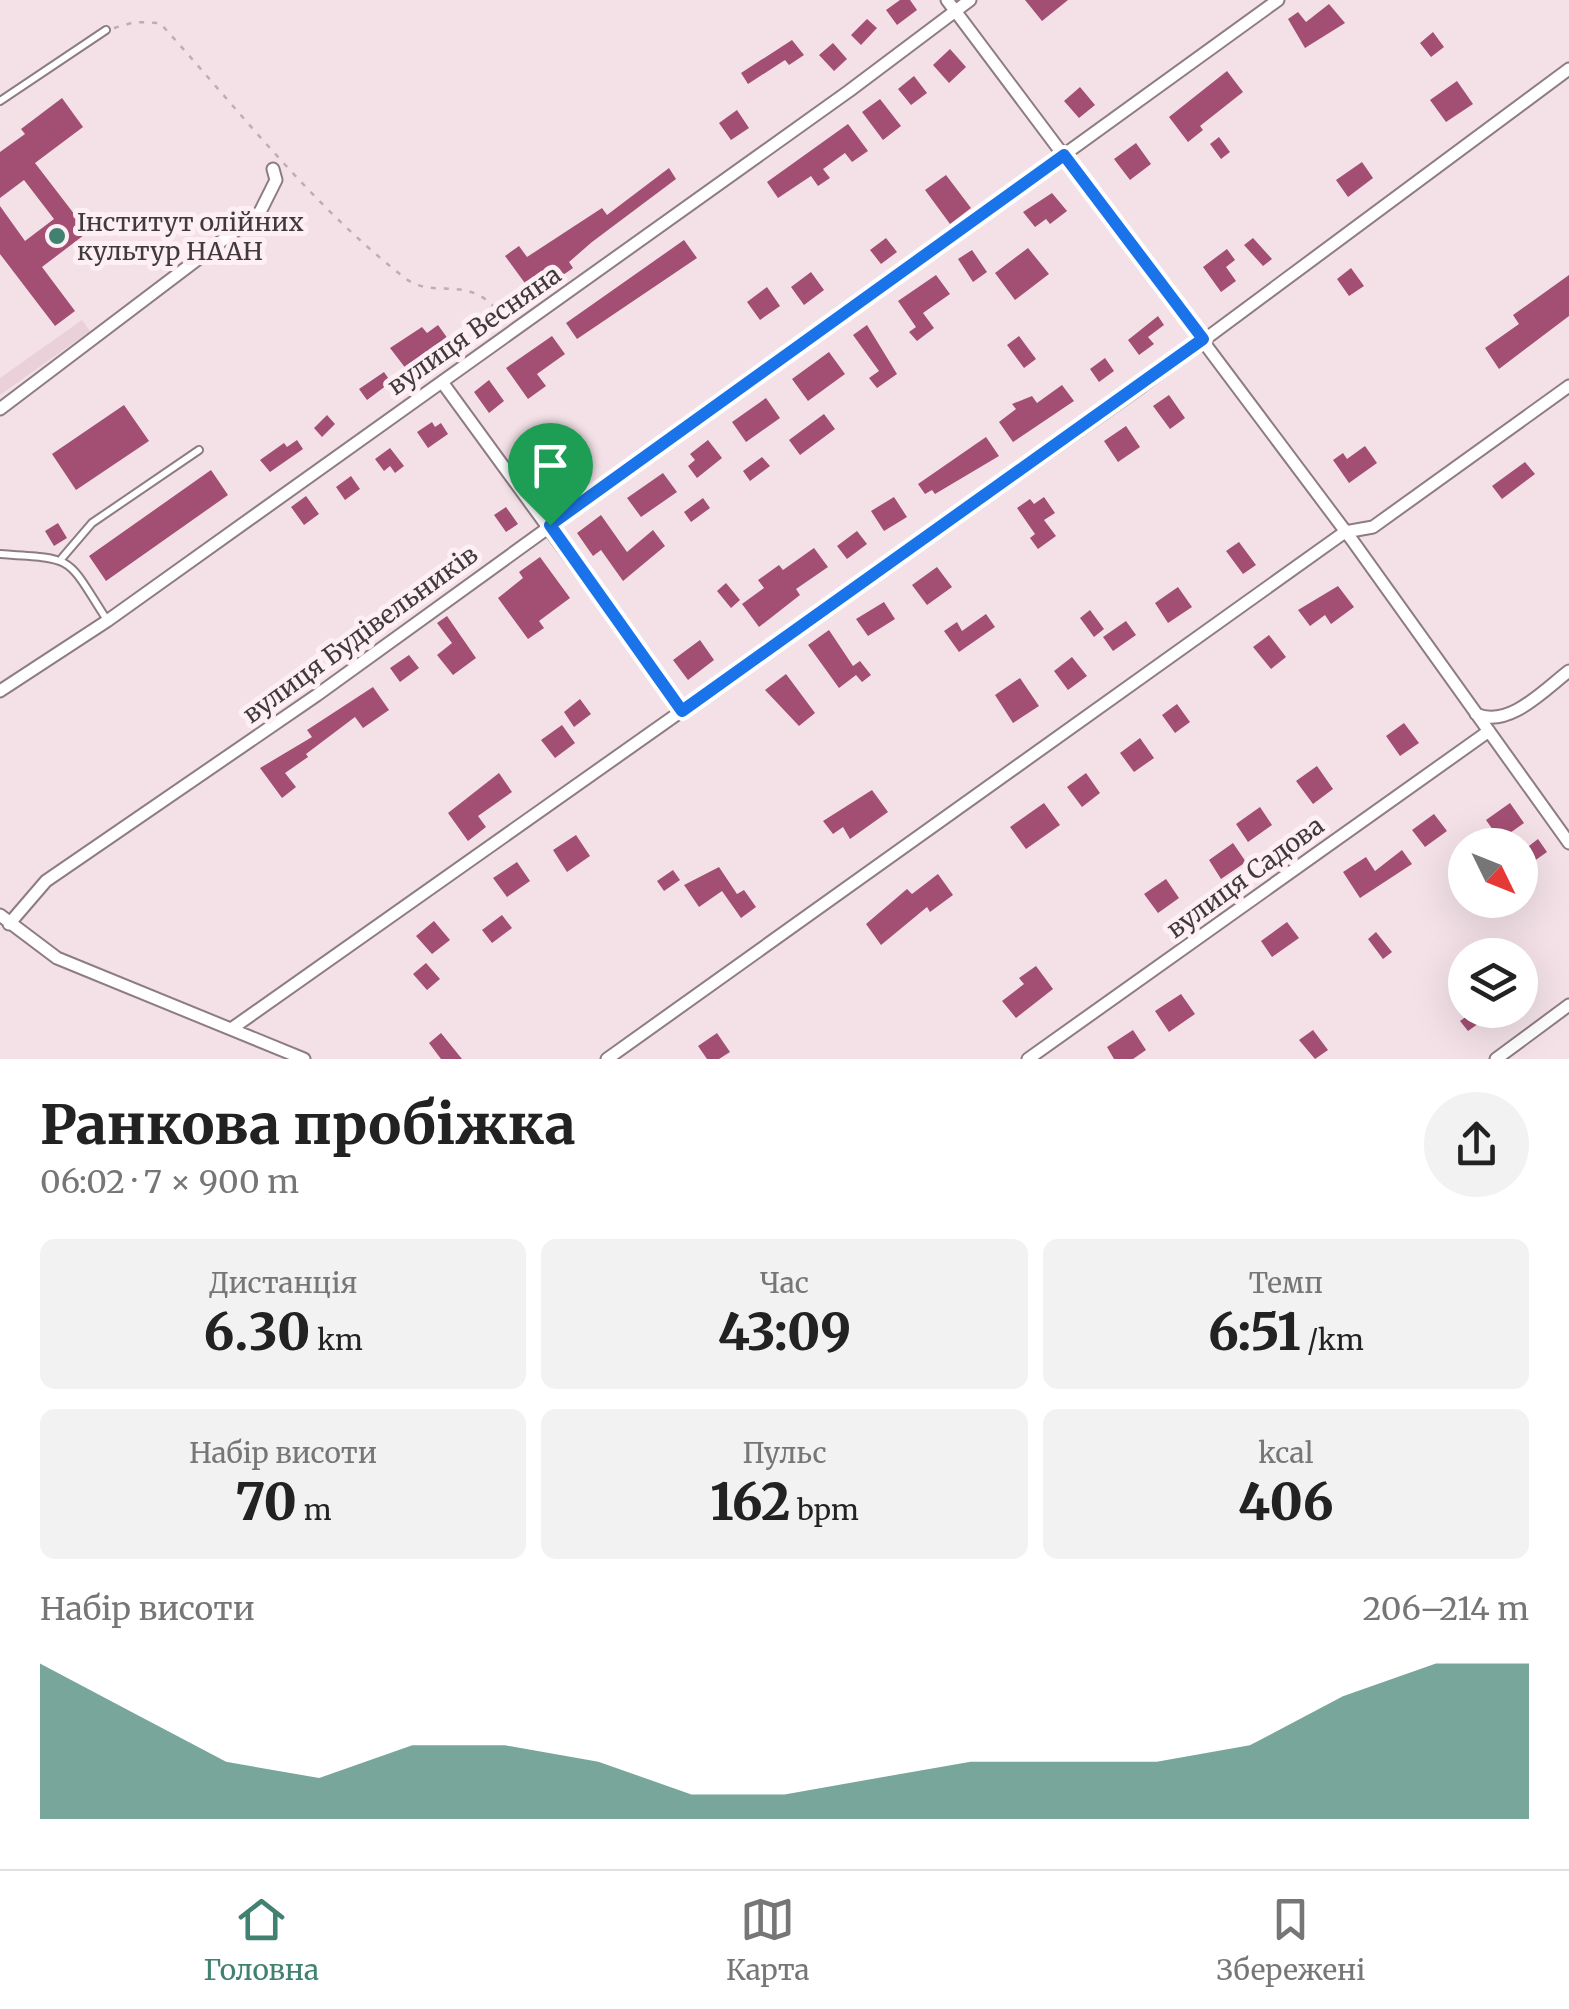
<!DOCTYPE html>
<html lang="uk">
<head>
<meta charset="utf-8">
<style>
	body { margin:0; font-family:Merriweather,serif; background:#f2f2f2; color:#222; height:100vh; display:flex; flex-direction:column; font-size:38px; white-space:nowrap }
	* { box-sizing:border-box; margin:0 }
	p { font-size:32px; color:#767676 }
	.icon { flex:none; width:55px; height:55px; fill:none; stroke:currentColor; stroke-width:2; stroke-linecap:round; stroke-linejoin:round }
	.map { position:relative; height:1059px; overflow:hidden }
	.details { display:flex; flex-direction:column; background:#fff; flex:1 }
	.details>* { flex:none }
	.needle { width:65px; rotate:133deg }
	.tools { position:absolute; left:1448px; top:828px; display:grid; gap:20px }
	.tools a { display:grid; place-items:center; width:90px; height:90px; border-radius:50%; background:#fff; box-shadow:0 10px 40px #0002; font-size:50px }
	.pin { position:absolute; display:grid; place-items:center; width:85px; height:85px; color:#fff; margin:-102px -42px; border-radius:50% 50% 50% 0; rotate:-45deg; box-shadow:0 0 10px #0007 }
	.pin .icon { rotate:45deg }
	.round { display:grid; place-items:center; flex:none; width:105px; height:105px; border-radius:52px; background:#f2f2f2 }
	.summary { display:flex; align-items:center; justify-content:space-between; height:170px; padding:0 40px }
	h1 { font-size:55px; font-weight:800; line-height:75px }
	.figures { display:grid; grid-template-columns:repeat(3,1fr); gap:15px; height:170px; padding:10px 40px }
	.figures div { display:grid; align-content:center; border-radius:15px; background:#f2f2f2; text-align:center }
	.figures b { font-size:50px; font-weight:800 }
	.figures small { font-size:28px; font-weight:400 }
	.figures p { font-size:28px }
	.chart { height:280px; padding:20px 40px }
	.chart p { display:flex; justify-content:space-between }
	.chart svg { width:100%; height:180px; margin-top:10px; fill:#418170; opacity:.7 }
	.tab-bar { display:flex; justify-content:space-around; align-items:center; height:140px; border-top:2px solid #e0e0e0; background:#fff; font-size:28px; color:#767676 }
	.tab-bar a { display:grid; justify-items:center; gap:5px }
	.tab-bar .current { color:#418170 }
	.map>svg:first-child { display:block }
	.built { fill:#ead1d9 }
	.building { fill:#a24f73 }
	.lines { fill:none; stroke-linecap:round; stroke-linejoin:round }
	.service-casing { stroke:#8d7d82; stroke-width:10 }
	.minor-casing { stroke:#8d7d82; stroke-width:15 }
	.path { stroke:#bdaeb3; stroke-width:2.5; stroke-dasharray:5 8; stroke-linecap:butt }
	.service { stroke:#fff; stroke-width:6 }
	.minor { stroke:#fff; stroke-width:11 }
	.route-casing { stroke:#fff; stroke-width:20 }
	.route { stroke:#1a73e8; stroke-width:12 }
	.poi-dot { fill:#418170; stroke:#feeff4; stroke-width:4 }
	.labels { text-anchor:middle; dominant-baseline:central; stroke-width:10; stroke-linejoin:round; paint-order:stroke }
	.poi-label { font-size:25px; fill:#403a3c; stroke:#feeff4; text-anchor:start }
	.street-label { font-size:25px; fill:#403a3c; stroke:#feeff4 }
</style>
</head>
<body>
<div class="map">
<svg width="1569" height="1059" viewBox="0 0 1569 1059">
	<rect width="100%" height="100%" fill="#f3e1e7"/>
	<path class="built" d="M82,320L90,331L0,395V378Z"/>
	<path class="building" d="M900,0H910L917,10L897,25L886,10Z
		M1025,0H1068L1042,21Z
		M1329,4L1345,23L1305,48L1288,19L1298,12L1306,22Z
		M867,19L877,28L861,45L851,35Z
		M1433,32L1444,47L1431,57L1420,43Z
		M792,40L804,55L789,65L785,60L748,84L741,73Z
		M833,43L847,59L834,71L819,55Z
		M950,49L966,67L949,83L933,65Z
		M1227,71L1243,92L1200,126L1203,130L1188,142L1169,117Z
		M914,76L927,93L911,105L898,89Z
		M1457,81L1473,104L1446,122L1430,100Z
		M1080,87L1095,105L1079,118L1064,101Z
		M62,98L83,127L35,163L88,232L42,267L75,311L55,326L0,254V206L25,241L54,219L24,180L0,198V152L25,134L21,129Z
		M880,99L901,126L883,140L862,112Z
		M737,110L749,128L731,140L719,123Z
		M848,124L868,151L852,162L845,153L823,169L830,178L818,186L811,176L778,198L767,182Z
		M1219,137L1230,152L1221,159L1210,144Z
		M1136,143L1151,164L1130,180L1114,159Z
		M1362,162L1373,178L1348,197L1336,180Z
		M669,168L676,179L592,242L569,262L573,268L556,280L548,270L527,286L505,256L519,246L527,257L602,208L607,215Z
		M946,175L971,208L950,224L925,190Z
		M1052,193L1067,211L1050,224L1046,219L1035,227L1023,212Z
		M886,238L897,252L881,264L870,250Z
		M1253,238L1272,259L1263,266L1244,245Z
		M684,240L697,258L577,339L566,323Z
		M1028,248L1049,274L1015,300L995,273Z
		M1227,249L1235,260L1226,267L1236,281L1221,292L1203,267Z
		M972,250L987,272L973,282L958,259Z
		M1351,268L1364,286L1349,296L1337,279Z
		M811,272L824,290L804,305L791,287Z
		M936,275L950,294L923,313L934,328L917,341L909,332L916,327L898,301Z
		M1569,275V316L1499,369L1485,348L1519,324L1513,315Z
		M767,287L780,306L760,320L747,302Z
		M1158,316L1164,325L1148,337L1154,344L1139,355L1128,340Z
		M438,325L451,343L410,374L390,348L422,327L427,333Z
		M867,325L897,374L877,388L869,378L879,371L853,335Z
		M552,336L565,354L537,374L546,386L528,399L506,368Z
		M1019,336L1036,359L1024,368L1007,345Z
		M829,352L845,374L808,401L792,379Z
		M1105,358L1114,371L1099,382L1090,369Z
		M384,372L391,382L367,400L359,389Z
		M489,380L504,401L489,413L474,392Z
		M1062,385L1074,401L1013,442L999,422L1016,409L1012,404L1032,396L1037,403Z
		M1169,395L1185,418L1170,429L1153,406Z
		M766,398L780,418L746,442L732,422Z
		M124,405L149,441L76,490L52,454Z
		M824,414L835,429L800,455L789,440Z
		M327,415L335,424L322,437L314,428Z
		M432,422L435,427L441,423L448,434L428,448L417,432Z
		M1126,426L1140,447L1118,462L1104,441Z
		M986,437L999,456L935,494L932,490L925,494L918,484Z
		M297,440L303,449L270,472L260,460L284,443L287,447Z
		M708,440L722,458L697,478L688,466L695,460L690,454Z
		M1365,446L1377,463L1349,483L1333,460L1343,453L1347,459Z
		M390,448L404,466L395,473L390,466L384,471L375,459Z
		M548,450L575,481L556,495L528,463Z
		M762,457L770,466L750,481L743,471Z
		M1525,462L1535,474L1502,499L1492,486Z
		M211,470L228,495L106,581L89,556Z
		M663,473L677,492L641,517L627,498Z
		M351,476L360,489L345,500L336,487Z
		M306,496L319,514L304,525L291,507Z
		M894,497L907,517L884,531L871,511Z
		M1044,497L1055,513L1044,520L1056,536L1038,549L1030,538L1035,534L1017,508L1030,499L1034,504Z
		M703,498L710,508L691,522L684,512Z
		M506,507L518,524L506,532L494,515Z
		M601,515L627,552L653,530L665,546L623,581L601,550L593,556L577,533Z
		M58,523L67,538L54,546L45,531Z
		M857,531L867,544L847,559L837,546Z
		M1239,542L1256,565L1243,574L1226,551Z
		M814,548L828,567L796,589L800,595L759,627L742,604L764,588L758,580L779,565L783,570Z
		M540,557L570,598L539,621L544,628L528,639L498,598L523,578L519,572Z
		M937,567L952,587L927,605L912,585Z
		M726,583L740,600L731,608L717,591Z
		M1338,586L1354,607L1331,624L1325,615L1310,626L1298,610Z
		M1178,587L1192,607L1168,623L1155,603Z
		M884,602L895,619L868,636L856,619Z
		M1090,610L1104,629L1094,637L1080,618Z
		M986,614L995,627L959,652L944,631L957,622L962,631Z
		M447,616L476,658L453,675L437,655L452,643L437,623Z
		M1126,621L1136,635L1113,651L1103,637Z
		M829,630L853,666L860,661L871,675L862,682L856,675L839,688L808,645Z
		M1269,635L1286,657L1271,669L1253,647Z
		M700,640L714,660L688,680L673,660Z
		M409,655L419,668L400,682L390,668Z
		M1072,657L1087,676L1068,690L1054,671Z
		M786,674L815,713L799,726L765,690Z
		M1020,678L1039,706L1013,723L995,695Z
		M373,687L389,710L363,728L355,717L306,754L308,757L285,773L296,787L282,798L260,768L312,737L307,730Z
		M580,699L591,714L574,727L564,712Z
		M1177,704L1190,722L1175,733L1162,715Z
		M1404,723L1419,743L1400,756L1386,736Z
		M562,725L575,743L555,758L541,740Z
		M1140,738L1154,758L1134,772L1120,753Z
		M1317,766L1333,789L1313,804L1296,781Z
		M499,773L512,792L478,816L486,827L468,841L448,813Z
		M1086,773L1100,793L1082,807L1067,787Z
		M872,790L888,812L850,839L843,827L833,834L823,821Z
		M1044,803L1060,825L1026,849L1010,827Z
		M1510,803L1524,823L1500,840L1486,820Z
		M1260,807L1272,825L1248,842L1236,824Z
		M1434,814L1447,831L1425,847L1412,830Z
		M576,835L590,856L567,872L553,850Z
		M1538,839L1547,852L1530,864L1521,852Z
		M1233,843L1246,862L1221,879L1209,860Z
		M1402,850L1412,864L1360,898L1343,872L1366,857L1375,871Z
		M517,862L530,881L507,897L493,878Z
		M719,867L737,894L744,890L756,907L741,918L722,891L699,907L684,885Z
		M673,870L680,880L664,891L657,881Z
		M938,874L953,895L930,912L927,907L881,945L866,924L907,889L912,894Z
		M1166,879L1179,898L1158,913L1144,894Z
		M502,915L512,928L492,943L482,930Z
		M434,921L450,940L432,954L416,936Z
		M1287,922L1299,938L1272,957L1261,941Z
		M1376,932L1392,952L1383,959L1368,939Z
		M426,963L440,979L427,990L413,974Z
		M1036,966L1053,989L1016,1018L1002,1001L1024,984L1019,978Z
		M1181,994L1195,1014L1169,1032L1155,1011Z
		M1474,1011L1482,1021L1468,1031L1460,1021Z
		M1133,1030L1146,1050L1133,1059H1114L1107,1047Z
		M1313,1030L1328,1050L1315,1059L1299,1040Z
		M441,1033L462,1059H441L429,1043Z
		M717,1033L730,1052L719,1059H707L698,1046Z"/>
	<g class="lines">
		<g class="service-casing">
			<path id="service" d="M0,101L106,30
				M0,554C77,559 65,555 107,620
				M62,558L92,523L199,450"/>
		</g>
		<g class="minor-casing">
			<path id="minor" d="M947,0L1352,540L1569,843
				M442,382L682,711
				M0,409L260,212L276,180L273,169
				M0,691L107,621L849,91L970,0
				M1476,714C1509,729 1545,689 1569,671
				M0,915L57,958L304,1059
				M9,924L46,881L317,695L1278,0
				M234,1027L1142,386L1569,69
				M607,1059L1345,532L1373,527L1569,386
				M1028,1059L1489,731
				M1496,1059L1569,1005"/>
		</g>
		<path class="path" d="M114,28L135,22L160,23C239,110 312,206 405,278C436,302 472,269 505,321"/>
		<use href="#service" class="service"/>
		<use href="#minor" class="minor"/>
	</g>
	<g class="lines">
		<g class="route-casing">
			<path id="route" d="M1064,155L1203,339L682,711L550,525Z"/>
		</g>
		<use href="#route" class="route"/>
	</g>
	<circle class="poi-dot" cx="57" cy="236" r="10"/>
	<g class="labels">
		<g class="poi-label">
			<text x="77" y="222">Інститут олійних<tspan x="77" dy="29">культур НААН</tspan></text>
		</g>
		<g class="street-label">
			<text transform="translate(474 330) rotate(-35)">вулиця Весняна</text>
			<text transform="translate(360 634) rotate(-36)">вулиця Будівельників</text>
			<text transform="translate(1245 877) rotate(-36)">вулиця Садова</text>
		</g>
	</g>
</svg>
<div class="tools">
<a><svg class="needle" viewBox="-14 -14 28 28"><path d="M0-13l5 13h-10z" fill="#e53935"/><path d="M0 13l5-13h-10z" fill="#767676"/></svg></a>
<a><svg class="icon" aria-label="layers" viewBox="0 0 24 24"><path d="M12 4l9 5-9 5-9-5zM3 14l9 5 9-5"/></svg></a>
</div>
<div class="pin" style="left:550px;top:525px;background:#1e9e55"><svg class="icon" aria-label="arrive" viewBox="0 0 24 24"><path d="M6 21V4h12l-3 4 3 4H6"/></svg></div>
</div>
<section class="details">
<div class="summary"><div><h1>Ранкова пробіжка</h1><p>06:02 · 7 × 900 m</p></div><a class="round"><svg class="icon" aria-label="share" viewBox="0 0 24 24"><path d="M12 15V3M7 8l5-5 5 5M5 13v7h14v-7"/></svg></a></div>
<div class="figures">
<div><p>Дистанція</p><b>6.30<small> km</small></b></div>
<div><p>Час</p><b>43:09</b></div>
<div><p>Темп</p><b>6:51<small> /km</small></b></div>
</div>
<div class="figures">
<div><p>Набір висоти</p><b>70<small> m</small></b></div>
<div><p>Пульс</p><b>162<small> bpm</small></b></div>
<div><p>kcal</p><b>406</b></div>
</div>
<div class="chart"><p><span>Набір висоти</span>206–214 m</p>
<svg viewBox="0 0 160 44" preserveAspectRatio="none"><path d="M0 44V6L10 18L20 30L30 34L40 26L50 26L60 30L70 38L80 38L90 34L100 30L110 30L120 30L130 26L140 14L150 6L160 6V44z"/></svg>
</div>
</section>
<nav class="tab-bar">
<a class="current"><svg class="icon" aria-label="home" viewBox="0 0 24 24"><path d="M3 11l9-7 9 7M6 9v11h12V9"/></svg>Головна</a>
<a><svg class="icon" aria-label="map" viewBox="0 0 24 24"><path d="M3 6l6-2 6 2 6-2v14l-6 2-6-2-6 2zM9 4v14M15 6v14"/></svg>Карта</a>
<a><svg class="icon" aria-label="saved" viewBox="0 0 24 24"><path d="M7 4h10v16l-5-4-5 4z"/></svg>Збережені</a>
</nav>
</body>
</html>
